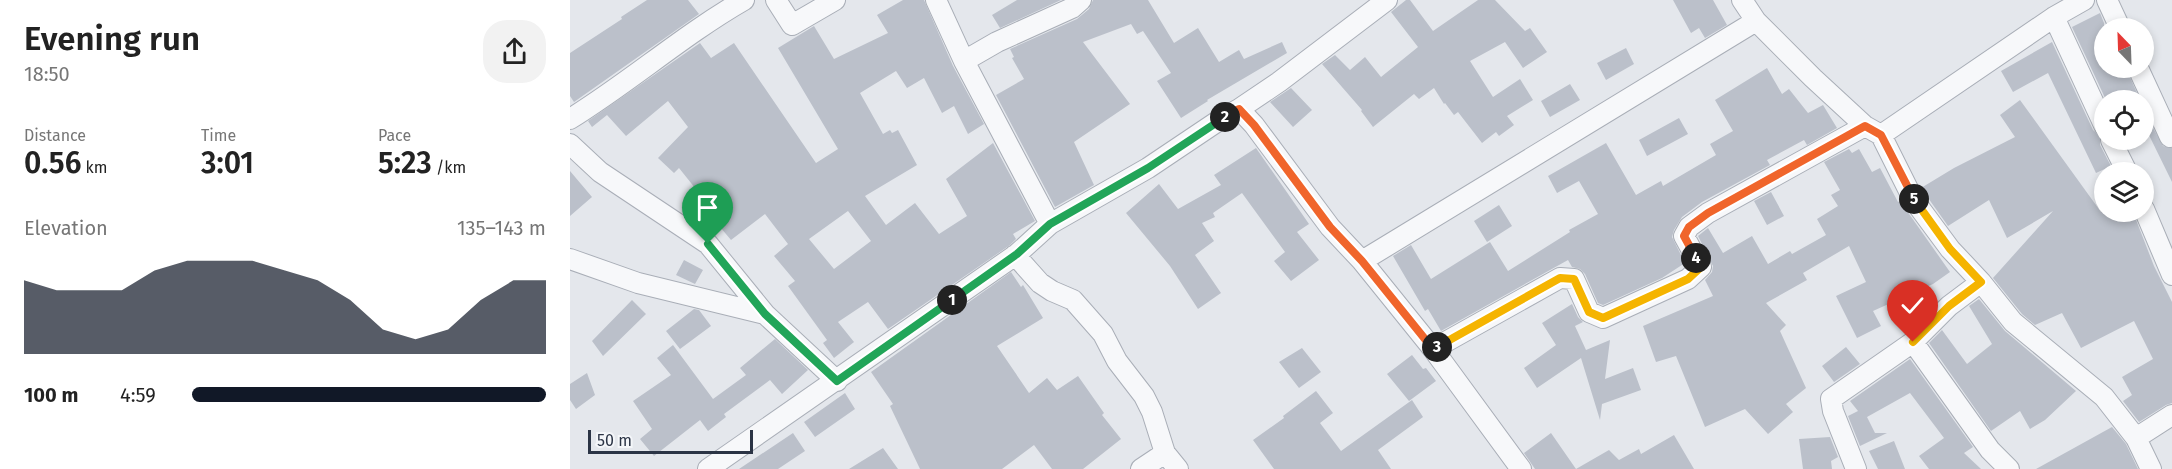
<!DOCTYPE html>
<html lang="en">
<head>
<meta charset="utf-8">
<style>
	body { margin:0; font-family:"Fira Sans",sans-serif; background:#f2f2f2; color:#222; height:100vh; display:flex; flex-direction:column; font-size:22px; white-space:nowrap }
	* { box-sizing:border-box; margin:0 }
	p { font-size:20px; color:#767676 }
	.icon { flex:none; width:33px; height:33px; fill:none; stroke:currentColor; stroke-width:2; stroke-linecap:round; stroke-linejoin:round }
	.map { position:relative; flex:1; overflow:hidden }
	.side { display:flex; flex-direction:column; background:#fff; width:570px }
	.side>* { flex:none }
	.needle { width:39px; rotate:337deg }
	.tools { position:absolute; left:1524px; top:18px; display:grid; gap:12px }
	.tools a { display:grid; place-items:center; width:60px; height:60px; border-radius:50%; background:#fff; box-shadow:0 3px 9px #0003; font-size:30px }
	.scale { position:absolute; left:18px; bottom:15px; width:165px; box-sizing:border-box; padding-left:6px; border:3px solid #2b3445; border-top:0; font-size:16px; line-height:21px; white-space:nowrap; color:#2b3445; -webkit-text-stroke:4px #f4f6f9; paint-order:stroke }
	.pin { position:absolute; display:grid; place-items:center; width:51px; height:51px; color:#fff; margin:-62px -26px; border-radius:50% 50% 50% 0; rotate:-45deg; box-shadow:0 0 6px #0007 }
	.pin .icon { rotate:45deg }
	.km { position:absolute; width:30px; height:30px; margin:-15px; border-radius:50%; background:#222; color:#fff; font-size:16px; line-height:30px; text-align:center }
	.round { display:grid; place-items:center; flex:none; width:63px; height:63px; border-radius:24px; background:#f2f2f2 }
	.headline { display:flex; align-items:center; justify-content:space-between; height:102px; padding:0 24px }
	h1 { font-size:33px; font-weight:600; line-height:45px }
	.figures { display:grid; grid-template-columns:repeat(3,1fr); gap:9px; height:102px; padding:6px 24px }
	.figures div { display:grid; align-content:center }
	.figures b { font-size:30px; font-weight:600 }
	.figures small { font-size:16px; font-weight:400 }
	.figures p { font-size:16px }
	.chart { height:168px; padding:12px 24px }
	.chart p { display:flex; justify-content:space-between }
	.chart svg { width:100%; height:108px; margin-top:6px; fill:#111827; opacity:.7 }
	ul { padding:0 24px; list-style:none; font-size:20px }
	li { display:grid; grid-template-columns:96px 72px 1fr; align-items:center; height:45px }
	li i { height:15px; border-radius:8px; background:#111827 }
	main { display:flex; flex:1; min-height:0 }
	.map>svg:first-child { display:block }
	.building { fill:#bbc0ca; fill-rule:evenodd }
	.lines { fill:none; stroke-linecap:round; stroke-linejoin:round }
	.minor-casing { stroke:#a9aeb7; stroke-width:22 }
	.minor { stroke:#f7f8fa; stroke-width:20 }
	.split-1-casing { stroke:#fff; stroke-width:12 }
	.split-2-casing { stroke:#fff; stroke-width:12 }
	.split-3-casing { stroke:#fff; stroke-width:12 }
	.split-4-casing { stroke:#fff; stroke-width:12 }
	.split-5-casing { stroke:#fff; stroke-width:12 }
	.split-6-casing { stroke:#fff; stroke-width:12 }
	.split-1 { stroke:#22a559; stroke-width:8 }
	.split-2 { stroke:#22a559; stroke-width:8 }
	.split-3 { stroke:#f0652b; stroke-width:8 }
	.split-4 { stroke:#f5b400; stroke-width:8 }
	.split-5 { stroke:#f0652b; stroke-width:8 }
	.split-6 { stroke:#f5b400; stroke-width:8 }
</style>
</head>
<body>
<main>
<section class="side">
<div class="headline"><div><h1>Evening run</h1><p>18:50</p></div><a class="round"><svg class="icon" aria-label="share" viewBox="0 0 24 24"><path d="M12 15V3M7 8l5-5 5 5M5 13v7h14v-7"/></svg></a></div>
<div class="figures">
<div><p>Distance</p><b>0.56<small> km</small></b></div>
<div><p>Time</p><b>3:01</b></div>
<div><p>Pace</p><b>5:23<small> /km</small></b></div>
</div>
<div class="chart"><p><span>Elevation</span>135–143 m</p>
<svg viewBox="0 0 160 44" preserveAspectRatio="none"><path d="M0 44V14L10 18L20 18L30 18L40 10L50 6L60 6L70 6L80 10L90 14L100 22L110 34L120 38L130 34L140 22L150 14L160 14V44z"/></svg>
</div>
<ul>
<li><b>100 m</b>4:59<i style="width:100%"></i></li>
</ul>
</section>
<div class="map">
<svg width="1602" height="469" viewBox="0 0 1602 469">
	<rect width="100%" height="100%" fill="#e4e7ec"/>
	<path class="building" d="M77,0H118L129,14L4,102L0,96V53L52,19L51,17Z
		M333,0H354L383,66L414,124L398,134L384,106L372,113L354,78L337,88L326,71L290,93L313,134L320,130L322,133L328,130L347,165L295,196L316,225L345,203L369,234L397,216L376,179L423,143L465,221L443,234L446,239L440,245L318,329L298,302L268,322L284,342L264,358L253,343L257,340L218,286L225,281L204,256L218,244L195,214L161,240L145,221L149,218L109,168L104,173L88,158L118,127L98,101L56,136L37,115L22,127L18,121L130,43L141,58L164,43L246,163L268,149L208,48L244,26L264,59L318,33L307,15ZM278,211L301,241L264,269L239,239Z
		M447,0H491L430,28L422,15Z
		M523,0H578L604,43L628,28L649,62L669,50L674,59L712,42L717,53L637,100L638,101L611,118L587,81L601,73L573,31L567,34L561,24L513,42L560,104L504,142L524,185L485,207L426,95L454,79L442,58L444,57L440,49L507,19L519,9Z
		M836,0H840L863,31L908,0H925L955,31L960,28L977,52L953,68L935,42L900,61L923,97L950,79L963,100L937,116L944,125L929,136L926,132L912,143L888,112L884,115L875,103L874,104L864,88L849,99L844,94L803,127L791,111L792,110L752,64L765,55L780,70L795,57L811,77L848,47L821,12Z
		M1103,0H1143L1157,25L1135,38L1129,28L1121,33Z
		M1530,13L1534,23V68H1556L1570,100H1536L1502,27Z
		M1482,42L1523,130L1530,136V145L1541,166L1526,173L1478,73L1443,92L1431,71Z
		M1056,48L1064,64L1036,80L1027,63Z
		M1197,68L1212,94L1219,89L1238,113L1253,105L1267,128L1237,145L1234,140L1197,160L1200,165L1132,202L1112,217L1104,230L1102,237L1115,263L1092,278L1033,305L1028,303L1015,274L1010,269L1002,267L998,260L871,331L858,309L855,311L823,256L841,245L861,279L920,242L938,271L1000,232L999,230L1028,214L1009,181L987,193L978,176L1036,143L1066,195L1091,181L1093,186L1146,155L1140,144L1163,131L1145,100Z
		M1000,84L1010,100L980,117L971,101Z
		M721,88L742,110L723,127L700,102Z
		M1450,100L1531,212H1563L1584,266L1602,302V403L1596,405L1569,422L1553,401L1562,395L1552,377L1583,359L1564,321L1511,348L1492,313L1465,325L1452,314L1423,278L1483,211L1437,238L1419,200L1378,226L1351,188L1384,168L1445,137L1430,115Z
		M1109,118L1118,134L1077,156L1069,140Z
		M1582,126L1593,146L1602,148V182L1576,129Z
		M686,148L739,224L727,232L749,260L721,281L704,261L715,252L672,193L643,213L645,217L632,223L644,241L625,255L651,293L628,309L600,266L556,213L589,184L608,209L651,185L644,175Z
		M1279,149L1282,153L1289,149L1302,172L1310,168L1328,202L1330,201L1380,272L1363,284L1303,311L1311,326L1287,338L1266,296L1296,282L1279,246L1233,273L1237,280L1196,303L1216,325L1210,331L1236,388L1216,404L1223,412L1198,434L1175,409L1135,427L1106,356L1086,362L1073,326L1143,296L1135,280L1142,272L1143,266L1128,236L1138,228L1153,253L1182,236L1198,264L1220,251L1222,254L1256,235L1247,219L1268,206L1261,195L1270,190L1254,162Z
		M0,171L22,197L0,216Z
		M1201,192L1214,216L1197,225L1184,201Z
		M929,205L942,226L917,242L904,221Z
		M114,260L133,270L125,284L106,275Z
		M441,272L451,287L453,285L473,318L427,346L459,393L477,378L487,390L508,376L534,413L532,415L551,439L513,469H482L464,445L432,469H350L320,406L323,404L301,372Z
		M1409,299L1435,331L1506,391L1475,420L1460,429L1450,411L1421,431L1359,343L1372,330L1397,364L1422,344L1399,306Z
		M62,300L76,314L33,356L22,341Z
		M1002,304L1008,317L1013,322L1005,326L1016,350L1040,340L1035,379L1063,368L1071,390L1032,404L1030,420L1011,358L967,388L954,368L986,345L972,323Z
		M124,309L129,310L141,326L110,349L96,331Z
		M205,339L238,370L212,394L200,380L154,414L156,417L138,431L130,420L84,456L70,439L82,429L63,401L101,375L87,358L103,345L143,399L176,375L170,368Z
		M1276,347L1290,364L1264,382L1252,366Z
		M732,348L751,372L729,388L709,362Z
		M842,355L853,369L856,368L866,381L839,401L817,374Z
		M1340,359L1403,447L1394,453L1411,469H1359L1349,456L1374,438L1340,393L1297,417L1305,433H1317L1290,446L1278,416L1288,411L1280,401Z
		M17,373L25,395L6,409L0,400V384Z
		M746,391L763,413L750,423L771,451L842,400L853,417L808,450L821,469H704L683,440L714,418L713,416Z
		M275,393L285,409L245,437L234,422Z
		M1542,427L1556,444L1568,469H1466Z
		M223,433L235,451L208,469H169Z
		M981,433L1006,469L1039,450L1049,460L1069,449L1071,454L1104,435L1124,469H965L954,453Z
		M1260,437L1268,457L1261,461L1262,469H1233L1229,439Z
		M1324,441L1335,469H1308L1299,451Z
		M313,448L328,469H279Z"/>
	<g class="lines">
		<g class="minor-casing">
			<path id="minor" d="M206,0L222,25L265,0
				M366,0L394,61L480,224
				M1172,0L1186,21L1243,78L1295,126L1311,135L1343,199L1380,249L1411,282L1443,322L1534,397L1566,438L1581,469
				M1537,0L1550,28
				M1484,17L1534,125
				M394,61L427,42L502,8L511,0
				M1568,68L1600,137
				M669,109L709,82L817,0
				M0,119C60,82 113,35 174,0
				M1311,135L1484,17L1514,0
				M1541,140L1557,172
				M0,144L30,172L138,244L195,314L267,381
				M1574,209L1602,275
				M445,255L470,283L482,291L503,300L533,334L547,361L574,396L582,412L595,453L608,469
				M0,259L68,283L195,314
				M792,261L1186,21
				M1343,342L1420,450L1439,469
				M863,349L990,278L1004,279L1019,312L1033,318L1118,279L1131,267L1114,236L1119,227L1138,213L1295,126
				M1566,438L1602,415
				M138,469L447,254L480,224L578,168L651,119L669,109L684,125L760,227L792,261L863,349L951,469
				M571,469L595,453
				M1286,469L1263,411L1261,399L1343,342L1379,306L1411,282"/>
		</g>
		<use href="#minor" class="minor"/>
	</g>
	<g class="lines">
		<g class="split-1-casing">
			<path id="split-1" d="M138,244L195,314L267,381L382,300"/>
		</g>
		<g class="split-2-casing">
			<path id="split-2" d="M382,300L447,254L480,224L578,168L655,117"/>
		</g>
		<g class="split-3-casing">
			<path id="split-3" d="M655,117L669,109L684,125L760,227L792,261L863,349L867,347"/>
		</g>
		<g class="split-4-casing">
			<path id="split-4" d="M867,347L990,278L1004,279L1019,312L1033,318L1118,279L1131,267L1126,258"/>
		</g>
		<g class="split-5-casing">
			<path id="split-5" d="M1126,258L1114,236L1119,227L1138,213L1295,126L1311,135L1344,199"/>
		</g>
		<g class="split-6-casing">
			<path id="split-6" d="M1343,342L1379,306L1411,282L1380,249L1344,199"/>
		</g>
		<use href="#split-1" class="split-1"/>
		<use href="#split-2" class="split-2"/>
		<use href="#split-3" class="split-3"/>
		<use href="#split-4" class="split-4"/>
		<use href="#split-5" class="split-5"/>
		<use href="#split-6" class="split-6"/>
	</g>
</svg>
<div class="tools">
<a><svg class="needle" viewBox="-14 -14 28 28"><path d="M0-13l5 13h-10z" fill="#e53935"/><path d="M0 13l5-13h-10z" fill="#767676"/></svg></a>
<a><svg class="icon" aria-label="locate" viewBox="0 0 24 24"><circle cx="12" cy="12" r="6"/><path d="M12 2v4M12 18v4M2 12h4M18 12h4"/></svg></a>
<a><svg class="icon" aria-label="layers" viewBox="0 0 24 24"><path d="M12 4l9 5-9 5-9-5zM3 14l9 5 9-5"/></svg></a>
</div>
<div class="scale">50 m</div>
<div class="pin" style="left:138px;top:244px;background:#1e9e55"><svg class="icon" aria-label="arrive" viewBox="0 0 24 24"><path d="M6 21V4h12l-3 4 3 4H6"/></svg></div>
<div class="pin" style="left:1343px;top:342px;background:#d93025"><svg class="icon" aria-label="check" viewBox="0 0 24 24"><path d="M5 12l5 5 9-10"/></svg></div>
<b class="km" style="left:382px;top:300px">1</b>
<b class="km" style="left:655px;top:117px">2</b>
<b class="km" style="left:867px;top:347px">3</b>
<b class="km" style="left:1126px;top:258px">4</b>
<b class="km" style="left:1344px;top:199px">5</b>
</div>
</main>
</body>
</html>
